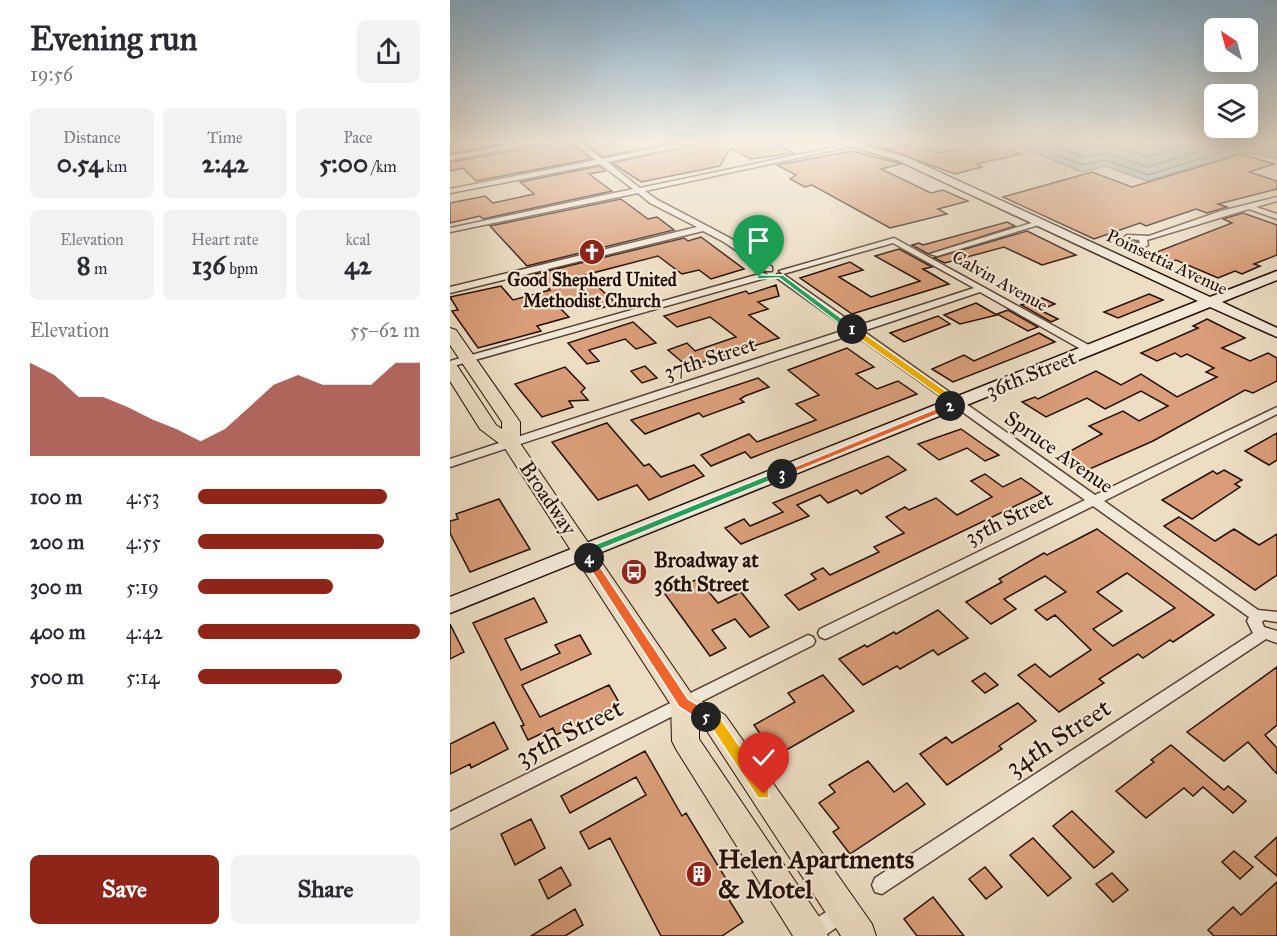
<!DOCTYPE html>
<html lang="en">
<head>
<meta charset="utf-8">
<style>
	body { margin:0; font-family:"IM FELL Great Primer",serif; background:#f2f2f3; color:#2b2b33; height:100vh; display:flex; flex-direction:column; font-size:22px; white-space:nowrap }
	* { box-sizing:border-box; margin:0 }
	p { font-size:20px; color:#7c7c81 }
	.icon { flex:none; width:33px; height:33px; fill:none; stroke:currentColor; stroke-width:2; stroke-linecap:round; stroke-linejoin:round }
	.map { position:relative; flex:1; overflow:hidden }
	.drawer { display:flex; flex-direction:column; background:#fff; width:450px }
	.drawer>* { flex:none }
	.needle { width:39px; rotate:324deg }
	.fabs { position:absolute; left:754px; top:18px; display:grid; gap:12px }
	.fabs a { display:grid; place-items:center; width:54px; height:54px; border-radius:9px; background:#fff; box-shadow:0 6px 24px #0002; font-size:30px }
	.pin { position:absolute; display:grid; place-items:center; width:51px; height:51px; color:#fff; margin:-62px -26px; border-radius:50% 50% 50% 0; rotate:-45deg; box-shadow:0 0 6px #0007 }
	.pin .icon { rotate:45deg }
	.km { position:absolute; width:30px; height:30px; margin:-15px; border-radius:50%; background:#222; color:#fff; font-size:16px; line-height:30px; text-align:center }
	.round { display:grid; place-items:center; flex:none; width:63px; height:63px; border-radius:9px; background:#f2f2f3 }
	.headline { display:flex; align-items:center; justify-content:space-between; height:102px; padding:0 30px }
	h1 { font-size:33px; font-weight:800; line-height:45px }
	.stats { display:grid; grid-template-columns:repeat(3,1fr); gap:9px; height:102px; padding:6px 30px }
	.stats div { display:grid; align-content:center; border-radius:9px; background:#f2f2f3; text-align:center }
	.stats b { font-size:26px; font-weight:800 }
	.stats small { font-size:16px; font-weight:400 }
	.stats p { font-size:16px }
	.chart { height:168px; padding:12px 30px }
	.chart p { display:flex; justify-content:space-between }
	.chart svg { width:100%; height:108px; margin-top:6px; fill:#8f2418; opacity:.7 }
	.action { display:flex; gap:12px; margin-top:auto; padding:12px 30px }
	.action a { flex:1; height:69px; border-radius:9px; background:#8f2418; color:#fff; font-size:24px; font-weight:800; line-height:69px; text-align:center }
	.action a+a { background:#f2f2f3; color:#2b2b33 }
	ul { padding:0 30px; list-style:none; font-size:20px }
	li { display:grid; grid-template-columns:96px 72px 1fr; align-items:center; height:45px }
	li i { height:15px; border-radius:8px; background:#8f2418 }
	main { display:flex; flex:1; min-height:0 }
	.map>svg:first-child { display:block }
	.water { fill:#9ababb; stroke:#6b7673; stroke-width:1.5 }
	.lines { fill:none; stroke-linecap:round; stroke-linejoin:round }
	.shore { stroke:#606461; stroke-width:1.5 }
	.building { fill:#d99e79; stroke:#250f07; stroke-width:1.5; fill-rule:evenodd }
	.street-casing { stroke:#574236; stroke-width:3 }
	.secondary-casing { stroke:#250f07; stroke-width:3 }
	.primary-casing { stroke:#250f07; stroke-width:2 }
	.street { fill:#f3e9d8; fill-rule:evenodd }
	.secondary { fill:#f3e9d8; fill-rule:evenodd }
	.primary { fill:#ecddc3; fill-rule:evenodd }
	.split-1 { fill:#22a559; stroke:#fff; stroke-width:1.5 }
	.split-2 { fill:#f5b400; stroke:#fff; stroke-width:1.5 }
	.split-3 { fill:#f0652b; stroke:#fff; stroke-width:1.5 }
	.split-4 { fill:#22a559; stroke:#fff; stroke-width:1.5 }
	.split-5 { fill:#f0652b; stroke:#fff; stroke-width:1.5 }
	.split-6 { fill:#f5b400; stroke:#fff; stroke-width:1.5 }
	.labels { text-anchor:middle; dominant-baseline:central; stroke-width:4.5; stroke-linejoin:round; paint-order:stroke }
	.far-street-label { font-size:18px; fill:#250f07; stroke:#f3e9d8 }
	.far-poi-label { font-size:18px; font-weight:bold; fill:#250f07; stroke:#f3e9d8 }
	.street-label { font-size:21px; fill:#250f07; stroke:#f3e9d8 }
	.poi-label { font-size:21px; font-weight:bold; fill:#250f07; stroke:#f3e9d8; text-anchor:start }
	.near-street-label { font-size:26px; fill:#250f07; stroke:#f3e9d8 }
	.near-poi-label { font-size:26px; font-weight:bold; fill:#250f07; stroke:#f3e9d8; text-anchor:start }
</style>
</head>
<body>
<main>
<section class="drawer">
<div class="headline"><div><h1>Evening run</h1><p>19:56</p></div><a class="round"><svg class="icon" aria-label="share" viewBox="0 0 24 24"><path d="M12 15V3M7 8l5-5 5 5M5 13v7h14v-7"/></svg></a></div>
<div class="stats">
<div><p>Distance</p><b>0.54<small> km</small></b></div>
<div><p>Time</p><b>2:42</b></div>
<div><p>Pace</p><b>5:00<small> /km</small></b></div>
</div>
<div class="stats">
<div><p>Elevation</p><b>8<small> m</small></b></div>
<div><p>Heart rate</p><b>136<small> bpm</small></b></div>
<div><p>kcal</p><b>42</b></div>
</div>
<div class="chart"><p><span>Elevation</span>55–62 m</p>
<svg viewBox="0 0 160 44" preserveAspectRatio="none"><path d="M0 44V6L10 11L20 20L30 20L40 24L50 29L60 33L70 38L80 33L90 24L100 15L110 11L120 15L130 15L140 15L150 6L160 6V44z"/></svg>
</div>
<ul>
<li><b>100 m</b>4:53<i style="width:85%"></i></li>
<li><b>200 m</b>4:55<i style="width:84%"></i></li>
<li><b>300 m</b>5:19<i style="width:61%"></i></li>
<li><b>400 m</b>4:42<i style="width:100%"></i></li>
<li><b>500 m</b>5:14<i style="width:65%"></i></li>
</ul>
<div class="action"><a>Save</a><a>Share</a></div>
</section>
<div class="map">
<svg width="827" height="936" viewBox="0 0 827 936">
	<rect width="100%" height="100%" fill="#ecddc3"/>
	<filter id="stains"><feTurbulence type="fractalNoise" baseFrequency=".00333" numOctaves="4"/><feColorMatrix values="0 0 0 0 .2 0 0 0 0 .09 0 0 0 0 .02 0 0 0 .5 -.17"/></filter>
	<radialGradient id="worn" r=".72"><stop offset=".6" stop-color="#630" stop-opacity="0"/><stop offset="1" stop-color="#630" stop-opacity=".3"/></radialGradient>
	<path class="water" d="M559,142H827V159L793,152L697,181L655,166L632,172Z"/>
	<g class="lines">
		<path class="shore" d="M575,142L632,165L656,160L698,175L792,146L827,153
			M595,142L633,157L657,153L698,167L779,142
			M619,142L634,148L660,144L698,157L748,142"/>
	</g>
	<path class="building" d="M0,142H62L0,154Z
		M114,142H121L141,159L26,181L13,168L0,171V162Z
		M134,142H151L156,145L171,142H225L153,157Z
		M254,142H321L344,153L301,159L280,148L270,166L191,182L162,163Z
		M533,142H542L571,154L527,164L532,167L505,174L436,149L465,143L489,153Z
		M402,151L448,163L451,164L431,169L481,193L493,190L518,201L488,209L497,214L440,228L362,185L355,187L340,179L346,175L327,165Z
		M791,154L824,164L799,172L827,181V189L768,204L777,207L757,213L746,209L696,226L690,223L644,239L553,197L642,172L682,187Z
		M149,166L155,171L139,174L162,191L33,219L30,216L0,223V203L35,196L43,203L84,194L70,182Z
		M171,199L198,219L207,217L224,230L77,266L40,226Z
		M793,213L827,225V255L804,264L810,266L792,274L785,271L768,278L726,260L713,265L694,257L782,223L773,219Z
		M557,222L565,226L478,254L462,245L469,243L473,245Z
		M577,231L626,255L592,265L554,247L495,263L484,258Z
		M251,237L294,269L261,279L249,270L232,274L208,256L135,275L167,304L147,309L138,300L110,308L119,317L87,326L91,331L28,348L2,311L8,310L0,297L51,286L63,300L100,290L85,274L234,238L238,241Z
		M449,249L482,267L473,269L499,284L402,314L350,278L400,262L413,270L389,277L421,297L470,281L425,256Z
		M326,285L329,296L308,302L318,309L299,315L329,338L238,367L218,350L237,343L245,351L286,337L260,317L227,327L214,316L296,291L299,294Z
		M699,294L713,300L668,318L654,312Z
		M592,298L605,304L590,310L608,319L601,322L571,305Z
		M526,303L547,315L510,324L494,315Z
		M558,310L588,327L578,331L547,314Z
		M488,316L500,324L454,342L440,333Z
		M757,319L795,338L772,348L800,361L818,353L827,358V381L803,393L795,390L703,441L633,472L609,457L652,434L639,426L673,411L689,421L718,406L691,391L655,409L637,398L596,417L572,402L585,397L588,399L646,371L671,385L691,374L727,397L767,377L756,372L764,368L737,354L731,357L725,353L707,361L691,353L748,328L743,326Z
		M183,322L206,343L186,349L175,339L139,350L149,361L137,364L118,343Z
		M589,333L605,342L503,382L482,369L514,355L524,361Z
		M397,348L424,367L406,374L427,389L448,381L467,394L301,458L295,452L261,466L251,455L299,434L307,442L366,420L346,404L369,395L338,370Z
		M195,366L207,378L192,383L181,371Z
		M115,367L135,388L131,392L138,400L119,401L123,407L92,417L65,384Z
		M308,378L319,387L295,396L290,399L294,402L253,417L249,413L195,434L181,420Z
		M157,423L194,466L199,464L211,477L244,465L254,476L199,500L187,485L148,500L102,442Z
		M511,429L538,448L549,455L535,461L517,448L489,460L468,444Z
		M827,433V460L819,465L795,451Z
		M438,456L456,470L411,494L407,490L378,503L370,495L347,505L359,516L291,544L275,528L294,519L300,526L333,512L323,503Z
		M774,470L792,480L785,484L790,487L742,519L712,500L763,471L767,474Z
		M535,474L553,487L571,478L592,493L349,610L335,595L366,579L361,574L373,568L380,575L429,552L424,547L454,533L436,517L455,507L459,510L486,498L507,515L542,497L521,481Z
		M49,499L80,549L20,572L0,533V521L8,519L6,514Z
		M729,517L765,541L784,529L809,545L827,534V575L805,590L714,526Z
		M647,529L764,615L723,642L720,640L693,658L688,654L649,679L654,683L609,712L568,675L585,664L600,677L641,650L605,615L597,620L585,610L616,592L595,576L554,599L566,609L541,624L516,602L552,582L549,579L594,553L597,555ZM677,573L725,608L663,646L643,629L672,611L647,592Z
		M248,579L268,603L291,592L319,627L300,637L285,619L262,630L276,648L260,656L215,594Z
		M84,598L97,622L55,639L71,670L110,653L105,645L130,635L141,654L72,685L90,717L159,685L170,704L106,735L103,728L78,740L71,726L74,725L23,623Z
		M488,610L518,638L488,655L483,650L450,669L447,666L413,685L389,659L415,645L417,647L444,632L446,634Z
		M0,624L14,652L0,659Z
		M827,667V725L815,735L827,748V774L798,742L774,761L737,732Z
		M535,673L548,685L535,693L522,681Z
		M373,675L404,711L326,756L304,725L345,702L338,693Z
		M568,703L586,721L549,746L552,749L497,785L470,754L496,737L502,743Z
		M44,722L58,749L21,768L20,764L0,774V744Z
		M721,745L774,790L778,786L796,801L783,813L753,787L743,796L734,788L696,818L666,791L704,762L701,760Z
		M195,751L232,816L236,813L278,882L271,887L293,922L272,936H211L160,838L139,849L130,832L196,795L186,777L120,813L111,796Z
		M418,761L444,792L457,783L475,804L400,854L383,832L389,828L369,803L385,792L379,785Z
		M622,811L664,852L644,868L603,826Z
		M81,819L95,848L65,865L51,834Z
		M827,837V876L805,857Z
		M583,838L621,878L598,896L560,855Z
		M784,851L803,867L790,879L772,862Z
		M111,867L121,885L98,899L89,880Z
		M535,867L552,887L536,899L519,879Z
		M662,873L678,890L663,902L646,884Z
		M827,882V936H764L758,930L783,907L791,915Z
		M483,897L514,936H467L454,919Z
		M125,909L133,925L115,936H81Z"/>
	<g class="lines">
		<g class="street-casing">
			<path id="street" d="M76,142H91L0,160V156Z
				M123,142H130L152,159L238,142H252L157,162L190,188L404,143L407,145L195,191L206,199L280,238L322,267V271H316L274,242L253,231L0,293V287L247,227L200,203L188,193L0,232V228L183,189L150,164L0,193V189L146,160Z
				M827,197V201L806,207L827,214V219L799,209L697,240L698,245C689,251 677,248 669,241L677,235L699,236L771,211ZM681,239L689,240L690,243H683L679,241Z
				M588,221L595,223L487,256L480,254Z
				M444,238L644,348V352H636L530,292L413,331L645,495L827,407V414L654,501L808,610L827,612V622L814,620L812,622L814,627L827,631V643L816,639L432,894L425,892L422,885L425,878L803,633L797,621L799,617L643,506L380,637L375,639L370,637L368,633L370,629L635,500L404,334L0,467V459L398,329L327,278V274H333L407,326L524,288L443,243L333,274L329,271Z
				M313,273L316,274V278L0,367V361Z
				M358,635L363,637L365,641L363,645L0,829V812Z
				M392,902L399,905L402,912L399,919L374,936H346L349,929Z"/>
		</g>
		<g class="secondary-casing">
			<path id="secondary" d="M387,142H404L457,157L760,297L827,271V280L772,302L827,328V337L760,307L0,613V597L748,301L449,161Z"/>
		</g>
		<g class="primary-casing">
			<path id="primary" d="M0,328L6,330L70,422V443L243,696L275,715L422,924L426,936H391L257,731L249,726V739L374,924L378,936H343L226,749L222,741L221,705L54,447L30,429L0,381V363L6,364L46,425L52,429V422L0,345Z"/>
		</g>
		<use href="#street" class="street"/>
		<use href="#secondary" class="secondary"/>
		<use href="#primary" class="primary"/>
	</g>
	<linearGradient id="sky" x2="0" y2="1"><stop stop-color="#89b6d6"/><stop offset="0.52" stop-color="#f6f0e4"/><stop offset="1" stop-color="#f6f0e4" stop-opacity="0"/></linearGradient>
	<rect width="827" height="273" fill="url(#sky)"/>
	<path class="split-1" d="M309,275H333L406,329L399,331L329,278L306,279Z"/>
	<path class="split-2" d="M399,327H405L510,401V405L497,408L500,403L399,331Z"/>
	<path class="split-3" d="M500,403L503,404V408L335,476L327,474Z"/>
	<path class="split-4" d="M328,471L337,474L141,553L144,558L143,561H135L129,551Z"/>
	<path class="split-5" d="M139,555L143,556L238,699L261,713V721H251L229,707L133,558Z"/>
	<path class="split-6" d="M256,712L271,719L319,789V798H308L261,727L249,717Z"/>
	<defs>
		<g id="church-disc" transform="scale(1.35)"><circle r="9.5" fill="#8f2418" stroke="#f3e9d8"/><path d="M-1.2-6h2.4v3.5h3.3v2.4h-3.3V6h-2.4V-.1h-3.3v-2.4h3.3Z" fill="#fff"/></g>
		<g id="bus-disc" transform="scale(1.35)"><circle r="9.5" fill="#8f2418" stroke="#f3e9d8"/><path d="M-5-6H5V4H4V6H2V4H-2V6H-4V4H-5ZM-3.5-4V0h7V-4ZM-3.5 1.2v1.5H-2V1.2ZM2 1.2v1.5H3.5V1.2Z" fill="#fff"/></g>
		<g id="building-disc" transform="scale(1.35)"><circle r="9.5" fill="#8f2418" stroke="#f3e9d8"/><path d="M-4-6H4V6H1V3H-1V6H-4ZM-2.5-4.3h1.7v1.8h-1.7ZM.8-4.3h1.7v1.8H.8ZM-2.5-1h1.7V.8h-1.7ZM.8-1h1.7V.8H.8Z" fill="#fff"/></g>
	</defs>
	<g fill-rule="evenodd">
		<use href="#church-disc" x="142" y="252"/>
		<use href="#bus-disc" x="184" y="572"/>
		<use href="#building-disc" x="249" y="874"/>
	</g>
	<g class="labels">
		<g class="far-street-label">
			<text transform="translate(717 262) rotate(25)">Poinsettia Avenue</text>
			<text transform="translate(550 281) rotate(29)">Calvin Avenue</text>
		</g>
		<g class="far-poi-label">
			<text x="142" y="280">Good Shepherd United<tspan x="142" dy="21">Methodist Church</tspan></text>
		</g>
		<g class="street-label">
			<text transform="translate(260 358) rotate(-18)">37th Street</text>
			<text transform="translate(581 374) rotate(-22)">36th Street</text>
			<text transform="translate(609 452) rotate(35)">Spruce Avenue</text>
			<text transform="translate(98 498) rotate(56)">Broadway</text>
			<text transform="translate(559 518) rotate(-26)">35th Street</text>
		</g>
		<g class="poi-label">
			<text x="204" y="560">Broadway at<tspan x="204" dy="24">36th Street</tspan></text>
		</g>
		<g class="near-street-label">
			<text transform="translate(119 732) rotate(-27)">35th Street</text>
			<text transform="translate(608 737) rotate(-33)">34th Street</text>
		</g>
		<g class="near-poi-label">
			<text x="268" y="859">Helen Apartments<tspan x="268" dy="30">&amp; Motel</tspan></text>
		</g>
	</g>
	<rect width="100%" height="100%" filter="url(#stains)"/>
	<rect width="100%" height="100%" fill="url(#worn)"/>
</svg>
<div class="fabs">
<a><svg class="needle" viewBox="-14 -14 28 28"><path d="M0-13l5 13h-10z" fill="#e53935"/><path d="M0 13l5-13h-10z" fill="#7c7c81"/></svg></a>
<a><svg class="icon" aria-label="layers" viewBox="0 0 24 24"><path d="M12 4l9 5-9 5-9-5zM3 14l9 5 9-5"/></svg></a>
</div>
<div class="pin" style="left:309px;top:277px;background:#1e9e55"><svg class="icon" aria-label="arrive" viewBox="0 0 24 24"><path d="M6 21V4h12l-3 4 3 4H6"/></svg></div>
<div class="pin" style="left:314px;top:794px;background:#d93025"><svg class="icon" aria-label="check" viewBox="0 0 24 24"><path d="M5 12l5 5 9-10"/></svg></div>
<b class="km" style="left:402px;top:329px">1</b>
<b class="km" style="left:500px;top:406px">2</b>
<b class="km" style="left:332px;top:474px">3</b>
<b class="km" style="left:139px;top:558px">4</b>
<b class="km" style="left:256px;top:717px">5</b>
</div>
</main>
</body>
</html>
